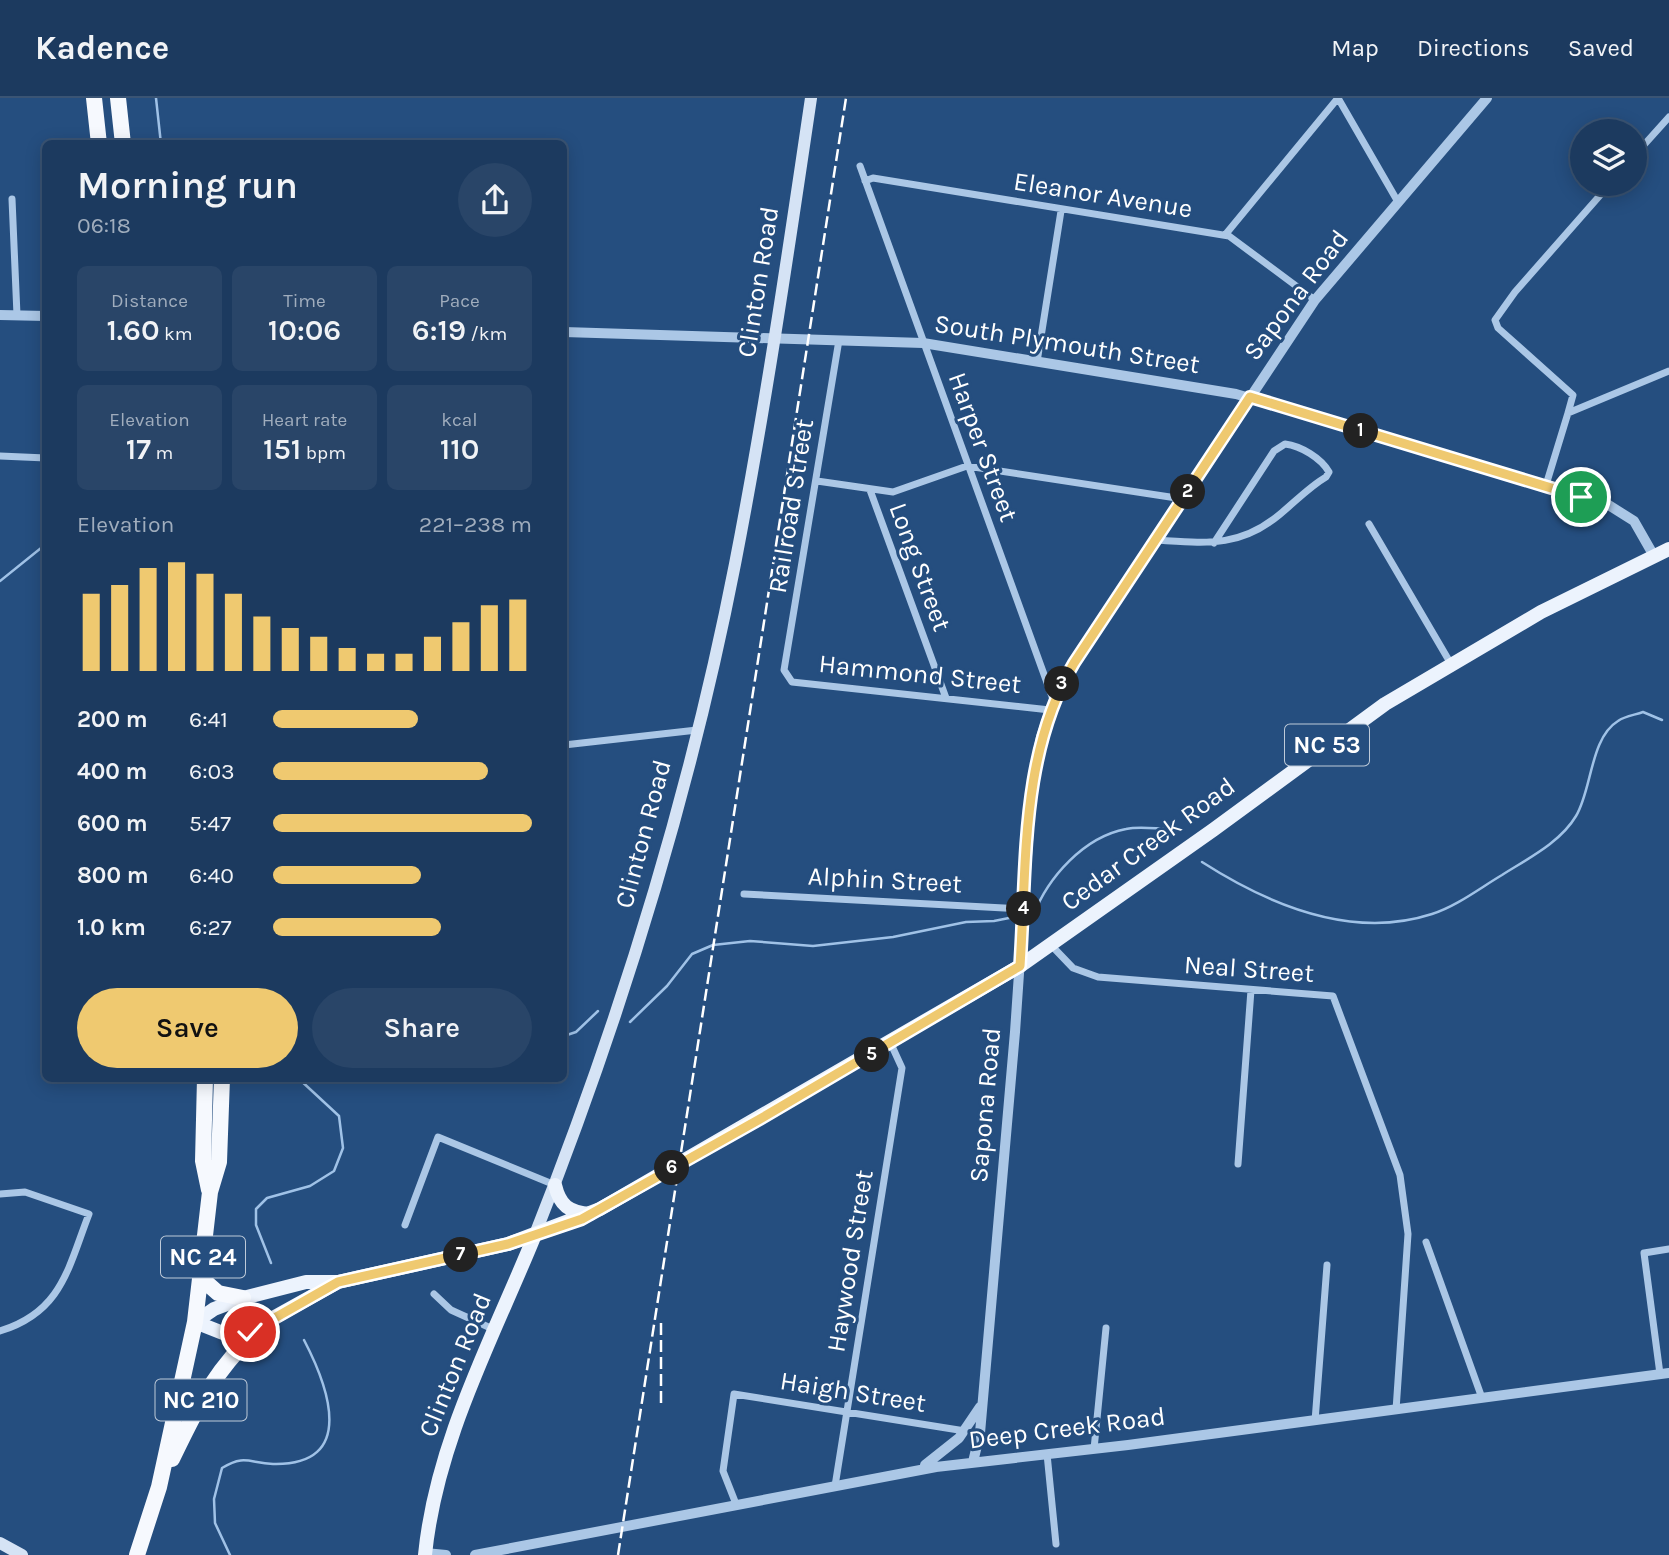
<!DOCTYPE html>
<html lang="en">
<head>
<meta charset="utf-8">
<style>
	body { margin:0; font-family:Karla,sans-serif; background:#294568; color:#f1f3f6; height:100vh; display:flex; flex-direction:column; font-size:26px; white-space:nowrap }
	* { box-sizing:border-box; margin:0 }
	p { font-size:23px; color:#a0adbd }
	.icon { flex:none; width:38px; height:38px; fill:none; stroke:currentColor; stroke-width:2; stroke-linecap:round; stroke-linejoin:round }
	.map { position:relative; flex:1; overflow:hidden }
	.sheet { position:absolute; left:42px; top:42px; width:525px; height:942px; display:flex; flex-direction:column; background:#1c3a5f; border-radius:10px; box-shadow:0 4px 18px #0003,0 0 0 2px #3a5474 }
	.sheet>* { flex:none }
	.controls { position:absolute; left:1570px; top:21px; display:grid; gap:14px }
	.controls a { display:grid; place-items:center; width:77px; height:77px; border-radius:50%; background:#1c3a5f; box-shadow:0 4px 18px #0003,0 0 0 2px #3a5474; font-size:35px }
	.pin { position:absolute; display:grid; place-items:center; width:60px; height:60px; color:#fff; margin:-30px; border:4px solid #fff; border-radius:50%; box-shadow:0 2px 7px #0007 }
	.km { position:absolute; width:35px; height:35px; margin:-18px; border-radius:50%; background:#222; color:#fff; font-size:19px; line-height:35px; text-align:center }
	.round { display:grid; place-items:center; flex:none; width:74px; height:74px; border-radius:37px; background:#294568 }
	.headline { display:flex; align-items:center; justify-content:space-between; height:119px; padding:0 35px }
	h1 { font-size:38px; font-weight:600; line-height:52px }
	.figures { display:grid; grid-template-columns:repeat(3,1fr); gap:10px; height:119px; padding:7px 35px }
	.figures div { display:grid; align-content:center; border-radius:10px; background:#294568; text-align:center }
	.figures b { font-size:30px; font-weight:600 }
	.figures small { font-size:19px; font-weight:400 }
	.figures p { font-size:19px }
	.chart { height:196px; padding:14px 35px }
	.chart p { display:flex; justify-content:space-between }
	.chart svg { width:100%; height:126px; margin-top:7px; stroke:#efc970; stroke-width:6 }
	.action { display:flex; gap:14px; margin-top:auto; padding:14px 35px }
	.action a { flex:1; height:80px; border-radius:42px; background:#efc970; color:#111; font-size:28px; font-weight:600; line-height:80px; text-align:center }
	.action a+a { background:#294568; color:#f1f3f6 }
	ul { padding:0 35px; list-style:none; font-size:23px }
	li { display:grid; grid-template-columns:112px 84px 1fr; align-items:center; height:52px }
	li i { height:18px; border-radius:9px; background:#efc970 }
	header { display:flex; align-items:center; gap:42px; box-sizing:border-box; height:98px; padding:0 35px; background:#1c3a5f; border-bottom:2px solid #3a5474 }
	header strong { font-size:33px }
	nav { display:flex; gap:38px; margin-inline-start:auto; font-size:24px }
	.map>svg:first-child { display:block }
	.lines { fill:none; stroke-linecap:round; stroke-linejoin:round }
	.stream { stroke:#a0c2e7; stroke-width:2.5 }
	.minor { stroke:#abc7e6; stroke-width:7 }
	.tertiary { stroke:#abc7e6; stroke-width:10 }
	.secondary { stroke:#d5e3f5; stroke-width:12 }
	.primary { stroke:#ecf3fd; stroke-width:14 }
	.trunk { stroke:#f6f9fe; stroke-width:16 }
	.rail { stroke:#fff; stroke-width:2.5; stroke-dasharray:12 5; stroke-linecap:butt }
	.route-casing { stroke:#fff; stroke-width:14 }
	.route { stroke:#efc970; stroke-width:9 }
	.labels { text-anchor:middle; dominant-baseline:central; stroke-width:6; stroke-linejoin:round; paint-order:stroke }
	.shield { fill:#254e7f; stroke:#becad9; stroke-width:2 }
	.shield-label { font-size:24px; font-weight:bold; fill:#fff }
	.street-label { font-size:26px; fill:#fff; stroke:#254e7f }
</style>
</head>
<body>
<header>
<strong>Kadence</strong>
<nav><a>Map</a><a>Directions</a><a>Saved</a></nav>
</header>
<div class="map">
<svg width="1669" height="1457" viewBox="0 0 1669 1457">
	<rect width="100%" height="100%" fill="#254e7f"/>
	<g class="lines">
		<path class="stream" d="M156,0L161,46
			M0,483L46,446
			M1202,764C1269,807 1352,842 1432,816C1457,808 1480,790 1502,777C1527,761 1560,745 1576,718C1592,692 1590,640 1618,623C1625,618 1635,617 1643,614L1662,622
			M1033,818C1048,779 1084,739 1126,731C1140,728 1156,731 1171,731
			M630,924L667,888L692,856L713,847L750,843L813,848L893,839L966,824L994,823L1014,819
			M564,938L576,934L598,913
			M271,1165L256,1127V1111L267,1100L310,1088L334,1073L343,1050L339,1018L298,980
			M230,1457L215,1425L214,1401L222,1370C245,1356 249,1365 273,1366C358,1368 328,1288 304,1242"/>
		<path class="minor" d="M1634,58L1669,19
			M860,68L1054,604
			M865,83L873,80L1229,138L1315,202
			M12,101L17,217
			M1225,137L1338,0L1398,104
			M839,242L784,572L792,584L1050,612
			M1037,264L1061,113
			M1568,315L1573,297L1498,230L1495,222L1515,194L1610,86
			M0,358L46,360
			M817,383L893,394L967,368L1183,401
			M1546,387L1568,315L1669,273
			M870,392L946,600
			M1369,426L1451,566
			M1156,442C1205,445 1239,450 1279,417C1295,404 1309,389 1326,379L1329,374C1321,360 1301,348 1285,346L1274,353L1214,445
			M564,647L697,632
			M744,796L1024,811
			M1050,846L1073,870L1098,879L1333,898L1400,1077L1408,1136L1396,1312
			M1238,1066L1251,892
			M0,1096L25,1094L89,1116C68,1170 62,1214 0,1233
			M405,1127L438,1039L555,1087
			M1426,1144L1482,1300
			M434,1196L451,1212L495,1232
			M1660,1276L1644,1155L1669,1151
			M1315,1323L1327,1167
			M1094,1351L1106,1230
			M1047,1356L1056,1446
			M835,1388L902,970L891,946
			M736,1406L723,1373L734,1296L965,1333"/>
		<path class="tertiary" d="M0,217L46,218
			M564,234L923,245L1236,296L1607,406L1634,423L1654,458
			M973,1364L980,1335L1015,934L1032,685L1041,639L1050,612L1074,565L1315,202L1487,0
			M925,1367L959,1340L980,1309
			M425,1455L446,1457
			M475,1457L936,1369L1128,1347L1669,1275"/>
		<path class="secondary" d="M534,1139C620,922 690,696 735,466C765,312 788,156 811,0
			M0,1445L22,1457"/>
		<path class="primary" d="M555,1087C560,1108 569,1114 590,1116
			M338,1184L244,1236L228,1237L195,1224L214,1211L243,1200L306,1184H338L508,1146L600,1111L1020,868L1213,732L1385,606L1541,514L1669,451
			M425,1457C436,1345 492,1242 534,1139"/>
		<path class="trunk" d="M94,0L99,46
			M118,0L123,46
			M205,980L203,1063L209,1092
			M201,1180L218,1195L243,1200
			M172,1361C199,1305 215,1271 262,1228
			M137,1457L159,1389L195,1224L210,1094L219,1064L222,980"/>
		<path class="rail" d="M661,1305V1224
			M618,1457L846,0"/>
	</g>
	<g class="lines">
		<g class="route-casing">
			<path id="route" d="M250,1234L338,1184L508,1146L582,1121L760,1021L1020,868C1027,765 1020,656 1074,565L1250,299L1581,399"/>
		</g>
		<use href="#route" class="route"/>
	</g>
	<g class="labels">
		<g class="shield">
			<rect x="1285" y="626.5" width="84" height="41" rx="5"/>
			<rect x="161" y="1138.5" width="84" height="41" rx="5"/>
			<rect x="155.5" y="1281.5" width="91" height="41" rx="5"/>
		</g>
		<g class="shield-label">
			<text x="1327" y="647">NC 53</text>
			<text x="203" y="1159">NC 24</text>
			<text x="201" y="1302">NC 210</text>
		</g>
		<g class="street-label">
			<text transform="translate(1103 97) rotate(9)">Eleanor Avenue</text>
			<text transform="translate(758 184) rotate(-81)">Clinton Road</text>
			<text transform="translate(1296 197) rotate(-53)">Sapona Road</text>
			<text transform="translate(1067 246) rotate(9)">South Plymouth Street</text>
			<text transform="translate(983 349) rotate(70)">Harper Street</text>
			<text transform="translate(791 408) rotate(-81)">Railroad Street</text>
			<text transform="translate(920 469) rotate(70)">Long Street</text>
			<text transform="translate(920 576) rotate(6)">Hammond Street</text>
			<text transform="translate(643 736) rotate(-75)">Clinton Road</text>
			<text transform="translate(1148 746) rotate(-36)">Cedar Creek Road</text>
			<text transform="translate(885 782) rotate(3)">Alphin Street</text>
			<text transform="translate(1249 871) rotate(4)">Neal Street</text>
			<text transform="translate(985 1007) rotate(-85)">Sapona Road</text>
			<text transform="translate(850 1163) rotate(-81)">Haywood Street</text>
			<text transform="translate(455 1267) rotate(-68)">Clinton Road</text>
			<text transform="translate(853 1294) rotate(9)">Haigh Street</text>
			<text transform="translate(1067 1330) rotate(-7)">Deep Creek Road</text>
		</g>
	</g>
</svg>
<div class="controls">
<a><svg class="icon" aria-label="layers" viewBox="0 0 24 24"><path d="M12 4l9 5-9 5-9-5zM3 14l9 5 9-5"/></svg></a>
</div>
<div class="pin" style="left:1581px;top:399px;background:#1e9e55"><svg class="icon" aria-label="arrive" viewBox="0 0 24 24"><path d="M6 21V4h12l-3 4 3 4H6"/></svg></div>
<div class="pin" style="left:250px;top:1234px;background:#d93025"><svg class="icon" aria-label="check" viewBox="0 0 24 24"><path d="M5 12l5 5 9-10"/></svg></div>
<b class="km" style="left:1361px;top:333px">1</b>
<b class="km" style="left:1188px;top:394px">2</b>
<b class="km" style="left:1062px;top:586px">3</b>
<b class="km" style="left:1024px;top:811px">4</b>
<b class="km" style="left:872px;top:957px">5</b>
<b class="km" style="left:672px;top:1070px">6</b>
<b class="km" style="left:461px;top:1157px">7</b>
<section class="sheet">
<div class="headline"><div><h1>Morning run</h1><p>06:18</p></div><a class="round"><svg class="icon" aria-label="share" viewBox="0 0 24 24"><path d="M12 15V3M7 8l5-5 5 5M5 13v7h14v-7"/></svg></a></div>
<div class="figures">
<div><p>Distance</p><b>1.60<small> km</small></b></div>
<div><p>Time</p><b>10:06</b></div>
<div><p>Pace</p><b>6:19<small> /km</small></b></div>
</div>
<div class="figures">
<div><p>Elevation</p><b>17<small> m</small></b></div>
<div><p>Heart rate</p><b>151<small> bpm</small></b></div>
<div><p>kcal</p><b>110</b></div>
</div>
<div class="chart"><p><span>Elevation</span>221–238 m</p>
<svg viewBox="0 0 160 44" preserveAspectRatio="none"><path d="M5 44V17M15 44V14M25 44V8M35 44V6M45 44V10M55 44V17M65 44V25M75 44V29M85 44V32M95 44V36M105 44V38M115 44V38M125 44V32M135 44V27M145 44V21M155 44V19"/></svg>
</div>
<ul>
<li><b>200 m</b>6:41<i style="width:56%"></i></li>
<li><b>400 m</b>6:03<i style="width:83%"></i></li>
<li><b>600 m</b>5:47<i style="width:100%"></i></li>
<li><b>800 m</b>6:40<i style="width:57%"></i></li>
<li><b>1.0 km</b>6:27<i style="width:65%"></i></li>
</ul>
<div class="action"><a>Save</a><a>Share</a></div>
</section>
</div>
</body>
</html>
